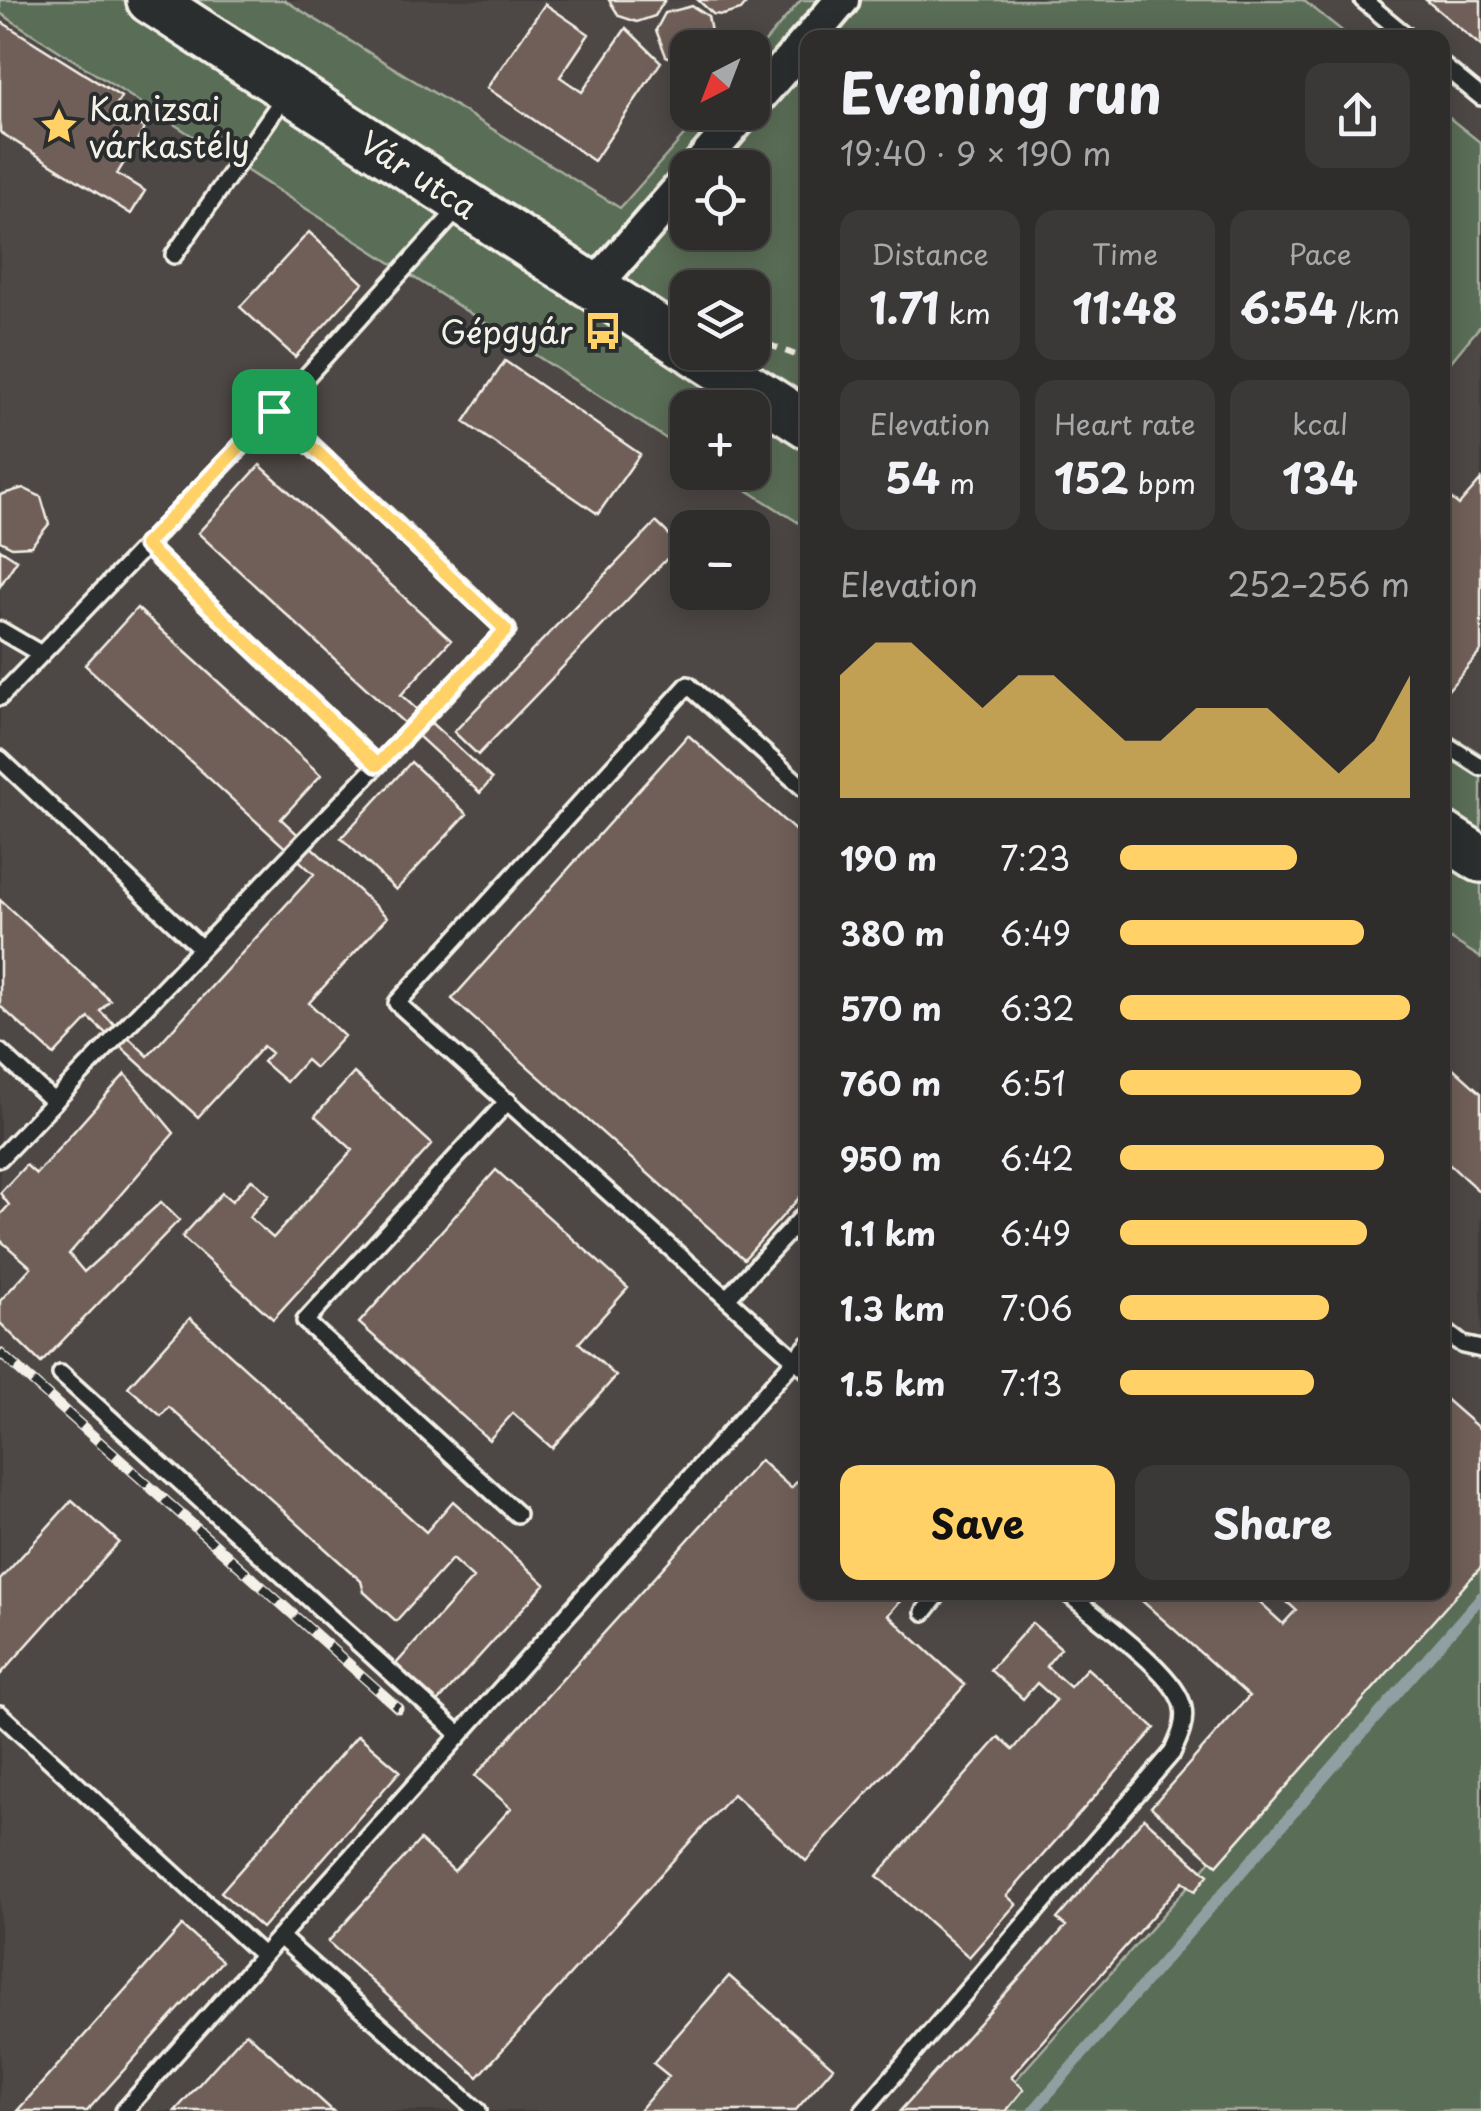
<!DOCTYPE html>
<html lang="en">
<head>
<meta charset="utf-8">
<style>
	body { margin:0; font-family:"Playpen Sans",sans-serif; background:#3b3938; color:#f1f3f6; height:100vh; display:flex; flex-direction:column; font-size:38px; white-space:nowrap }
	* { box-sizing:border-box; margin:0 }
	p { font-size:32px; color:#a7a8a9 }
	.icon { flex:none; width:55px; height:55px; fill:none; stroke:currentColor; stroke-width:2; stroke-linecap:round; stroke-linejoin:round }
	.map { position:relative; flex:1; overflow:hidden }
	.drawer { position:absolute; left:800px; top:30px; width:650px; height:1570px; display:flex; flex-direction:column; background:#2f2d2c; border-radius:20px; box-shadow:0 5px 25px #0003,0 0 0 2px #4a4948 }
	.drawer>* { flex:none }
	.needle { width:65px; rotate:222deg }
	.tools { position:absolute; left:670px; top:30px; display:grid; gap:20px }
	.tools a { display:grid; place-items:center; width:100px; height:100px; border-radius:20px; background:#2f2d2c; box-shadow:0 5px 25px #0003,0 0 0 2px #4a4948; font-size:50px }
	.pin { position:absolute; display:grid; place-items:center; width:85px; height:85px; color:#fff; margin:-42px; border-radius:20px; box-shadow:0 5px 15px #0006 }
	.round { display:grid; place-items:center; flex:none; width:105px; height:105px; border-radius:20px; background:#3b3938 }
	.overview { display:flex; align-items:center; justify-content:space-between; height:170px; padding:0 40px }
	h1 { font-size:55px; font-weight:700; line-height:75px }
	.metrics { display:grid; grid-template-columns:repeat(3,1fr); gap:15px; height:170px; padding:10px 40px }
	.metrics div { display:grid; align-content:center; border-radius:20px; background:#3b3938; text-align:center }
	.metrics b { font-size:42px; font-weight:700 }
	.metrics small { font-size:28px; font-weight:400 }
	.metrics p { font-size:28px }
	.chart { height:280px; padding:20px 40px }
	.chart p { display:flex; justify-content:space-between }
	.chart svg { width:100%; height:180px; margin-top:10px; fill:#ffd166; opacity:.7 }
	.cta { display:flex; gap:20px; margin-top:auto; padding:20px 40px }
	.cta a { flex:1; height:115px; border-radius:20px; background:#ffd166; color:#111; font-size:40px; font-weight:700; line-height:115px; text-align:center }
	.cta a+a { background:#3b3938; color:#f1f3f6 }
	ul { padding:0 40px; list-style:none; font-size:32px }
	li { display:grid; grid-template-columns:160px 120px 1fr; align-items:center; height:75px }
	li i { height:25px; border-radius:12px; background:#ffd166 }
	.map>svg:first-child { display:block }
	.built { fill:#4e4644; fill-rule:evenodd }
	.green { fill:#5a6d57; stroke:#a7afa0; stroke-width:2.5; fill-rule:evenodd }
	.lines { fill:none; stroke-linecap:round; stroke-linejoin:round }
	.stream { stroke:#90a0a2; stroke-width:11 }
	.building { fill:#705f58; stroke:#f4f1e8; stroke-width:2.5 }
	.lane-casing { stroke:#f4f1e8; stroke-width:22 }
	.street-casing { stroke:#f4f1e8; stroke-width:40 }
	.secondary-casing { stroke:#f4f1e8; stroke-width:52 }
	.path { stroke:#f4f1e8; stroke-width:6; stroke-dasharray:10 8; stroke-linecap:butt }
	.lane { stroke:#2a2d2e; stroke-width:15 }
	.street { stroke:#2a2d2e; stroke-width:32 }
	.secondary { stroke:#2a2d2e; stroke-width:45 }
	.rail-casing { stroke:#f4f1e8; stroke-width:11 }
	.rail { stroke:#2a2d2e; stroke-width:8; stroke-dasharray:22; stroke-linecap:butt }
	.route-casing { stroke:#fff; stroke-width:20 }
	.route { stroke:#ffd166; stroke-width:12 }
	.labels { text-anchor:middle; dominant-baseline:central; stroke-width:8; stroke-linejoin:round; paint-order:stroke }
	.poi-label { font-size:32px; fill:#f4f1e8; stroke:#2a2d2e; text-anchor:start }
	.street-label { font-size:32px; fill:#f4f1e8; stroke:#2a2d2e }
</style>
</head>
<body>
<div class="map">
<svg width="1481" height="2111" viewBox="0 0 1481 2111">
	<rect width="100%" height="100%" fill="#3f3c3b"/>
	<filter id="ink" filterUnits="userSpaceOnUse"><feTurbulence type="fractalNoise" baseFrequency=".01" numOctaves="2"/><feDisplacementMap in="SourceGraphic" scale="20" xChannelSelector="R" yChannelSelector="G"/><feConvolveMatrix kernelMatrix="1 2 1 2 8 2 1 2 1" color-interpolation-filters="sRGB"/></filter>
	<g filter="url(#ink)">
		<path class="built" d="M284,0H801L753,56L752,48H688V112L704,113L621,208Z
			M1303,0H1481V143L1443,112L1442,38L1350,37Z
			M0,13L687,452L688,472L720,473L807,528L808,1592H1442L1443,934L1481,958V1557L988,2111H0ZM688,528H752V592H688Z
			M1481,325V754L1443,730L1442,371Z"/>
		<path class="green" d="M0,0H284L620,208L704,113L752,112L753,56L801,0H1303L1350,37L808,38L807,528L720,473L752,472V408H688L687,452L0,13ZM688,168H752V232H688ZM688,288H752V352H688Z
			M1442,112L1481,143V325L1443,371Z
			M1442,730L1481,754V958L1443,934Z
			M1481,1557V2111H988Z"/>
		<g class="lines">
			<path class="stream" d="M1033,2111L1481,1597"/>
		</g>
		<path class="building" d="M609,0H665L655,16L637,22L619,16Z
			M749,0L741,10L723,15L713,14L698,0Z
			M1426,0H1481V46Z
			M545,4L589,34L560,77L582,92L626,28L661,62L594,161L487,88Z
			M692,6L708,16L713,42L710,48H688L684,63L666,56L656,30L665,13Z
			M0,21L121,97L114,109L145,128L117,174L145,191L131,214L0,132Z
			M309,232L363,283L295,357L240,307Z
			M505,361L640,454L598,514L464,422Z
			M260,465L451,640L401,695L492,779L480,793L198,533Z
			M1481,480V651L1449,689L1442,683V491L1459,505Z
			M23,488L41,497L49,524L31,546L12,547L0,541V495Z
			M656,522L680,545L478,755L454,732Z
			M0,549L17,560L0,586Z
			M137,608L321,775L281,819L387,917L309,1003L344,1036L315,1068L306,1060L286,1082L263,1062L271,1053L263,1046L198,1117L89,1018L54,1055L0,1006V900L110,1000L100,1011L148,1056L314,874L85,665Z
			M688,735L808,842V1188L744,1259L452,999Z
			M411,762L467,814L396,890L341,838Z
			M1442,1058L1481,1093V1193L1442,1158Z
			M354,1073L432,1144L273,1319L182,1237L222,1193L232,1201L252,1179L269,1195L249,1217L273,1238L353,1150L315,1116Z
			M125,1074L174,1133L69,1254L84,1272L161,1202L179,1220L41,1363L0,1323V1301L31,1267L0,1240V1215L9,1205L0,1193L26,1165L36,1174Z
			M496,1170L628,1288L579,1343L616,1376L552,1448L513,1413L489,1440L359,1323Z
			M190,1318L426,1532L453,1501L545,1584L438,1702L396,1664L473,1578L452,1559L396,1621L364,1592L361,1581L169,1407L161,1416L128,1387Z
			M1442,1396L1481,1430V1567L1217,1865L1151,1807L1249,1696L1132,1592H1248L1283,1624L1296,1610L1276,1592H1442Z
			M760,1460L791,1488L808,1470V1592H908L888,1615L965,1685L806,1861L733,1794L478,2077L328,1942L420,1840L454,1871L511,1808L475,1776Z
			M72,1500L119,1542L0,1675V1580Z
			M1032,1623L1061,1648L1046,1666L1070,1687L1087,1668L1155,1728L1007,1896L1016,1904L969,1957L877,1876L999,1737L1013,1750L1056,1700L1037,1683L1023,1699L990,1670Z
			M358,1735L400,1771L262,1928L221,1892Z
			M1144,1818L1208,1875L1195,1891L1183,1881L1011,2077L1024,2089L1006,2111H900L1066,1926L1057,1919Z
			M182,1926L222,1961L87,2111H17Z
			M729,1976L833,2067L795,2111H639L669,2076L653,2063Z
			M246,2032L333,2111H175Z"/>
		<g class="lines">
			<g class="lane-casing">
				<path id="lane" d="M1363,0L1409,38
					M1442,65L1481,97
					M174,255L286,94
					M145,545L377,765
					M0,630L41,654
					M0,697L275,411L459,208
					M1442,742L1481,767
					M0,759L201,948
					M808,792L688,685L397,1003L808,1371
					M0,1052L54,1102
					M508,1101L305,1321L517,1514
					M0,1158L507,630L275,411
					M727,1298L808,1211
					M1442,1329L1463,1345L1481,1349
					M61,1374L459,1734
					M924,1612L940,1592
					M0,1714L262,1955
					M280,1937L478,2111
					M124,2111L808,1345
					M863,2111L1172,1753C1179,1738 1186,1724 1183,1708C1178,1674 1094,1616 1066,1592"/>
			</g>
			<g class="street-casing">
				<path id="street" d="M810,38L842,0
					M752,104L808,40
					M697,168L745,112
					M593,288L688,179"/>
			</g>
			<g class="secondary-casing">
				<g id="secondary">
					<path id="s1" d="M150,0L688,348"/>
					<path d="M694,352L808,425"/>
					<path d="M1442,834L1481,859"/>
				</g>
			</g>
			<path class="path" d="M752,338L808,360"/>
			<use href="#lane" class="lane"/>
			<use href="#street" class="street"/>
			<use href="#secondary" class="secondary"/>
			<g class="rail-casing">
				<path id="rail" d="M0,1353L398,1708"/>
			</g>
			<use href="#rail" class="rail"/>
		</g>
	</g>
	<g class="lines" filter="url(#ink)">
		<g class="route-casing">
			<path id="route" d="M274,411L506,630L377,765L145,545Z"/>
		</g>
		<use href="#route" class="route"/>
	</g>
	<defs>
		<g id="sight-bare" transform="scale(3)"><path d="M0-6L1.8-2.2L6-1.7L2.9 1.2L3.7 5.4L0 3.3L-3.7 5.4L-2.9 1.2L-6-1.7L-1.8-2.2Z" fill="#ffd166" stroke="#2a2d2e" stroke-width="2.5" paint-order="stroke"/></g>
		<g id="bus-bare" transform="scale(3)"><path d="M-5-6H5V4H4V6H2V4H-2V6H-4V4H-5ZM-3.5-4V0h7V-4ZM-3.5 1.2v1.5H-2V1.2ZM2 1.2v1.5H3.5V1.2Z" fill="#ffd166" stroke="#2a2d2e" stroke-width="2.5" paint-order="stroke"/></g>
	</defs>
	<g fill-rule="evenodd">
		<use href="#sight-bare" x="59" y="126"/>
		<use href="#bus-bare" x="603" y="331"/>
	</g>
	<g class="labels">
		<g class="poi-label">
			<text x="89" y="108">Kanizsai<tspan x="89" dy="37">várkastély</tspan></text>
			<text x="573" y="331" text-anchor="end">Gépgyár</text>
		</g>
		<g class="street-label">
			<text stroke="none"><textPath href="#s1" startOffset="320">Vár utca</textPath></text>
		</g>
	</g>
</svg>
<div class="tools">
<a><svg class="needle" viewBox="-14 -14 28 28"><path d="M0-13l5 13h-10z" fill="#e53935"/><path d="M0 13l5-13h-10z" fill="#a7a8a9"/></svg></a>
<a><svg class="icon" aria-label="locate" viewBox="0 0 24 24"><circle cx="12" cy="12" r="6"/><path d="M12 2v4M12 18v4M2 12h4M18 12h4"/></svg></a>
<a><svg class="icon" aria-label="layers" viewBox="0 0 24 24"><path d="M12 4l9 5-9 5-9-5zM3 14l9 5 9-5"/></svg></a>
<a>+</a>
<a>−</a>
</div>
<div class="pin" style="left:274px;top:411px;background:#1e9e55"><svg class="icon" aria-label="arrive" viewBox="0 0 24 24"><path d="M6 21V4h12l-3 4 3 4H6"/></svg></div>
<section class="drawer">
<div class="overview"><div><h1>Evening run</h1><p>19:40 · 9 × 190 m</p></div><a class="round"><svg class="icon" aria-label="share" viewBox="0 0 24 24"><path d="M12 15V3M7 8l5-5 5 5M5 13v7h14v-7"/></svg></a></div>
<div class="metrics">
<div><p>Distance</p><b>1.71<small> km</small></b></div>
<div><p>Time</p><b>11:48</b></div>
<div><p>Pace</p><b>6:54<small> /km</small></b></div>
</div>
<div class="metrics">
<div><p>Elevation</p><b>54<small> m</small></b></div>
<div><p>Heart rate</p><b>152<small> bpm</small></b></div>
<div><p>kcal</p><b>134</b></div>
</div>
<div class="chart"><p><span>Elevation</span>252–256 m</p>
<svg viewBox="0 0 160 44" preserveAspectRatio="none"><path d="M0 44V14L10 6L20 6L30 14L40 22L50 14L60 14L70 22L80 30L90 30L100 22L110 22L120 22L130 30L140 38L150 30L160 14V44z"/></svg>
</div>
<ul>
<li><b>190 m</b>7:23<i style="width:61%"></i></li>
<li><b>380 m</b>6:49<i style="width:84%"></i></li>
<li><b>570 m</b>6:32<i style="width:100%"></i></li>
<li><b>760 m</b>6:51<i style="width:83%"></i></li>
<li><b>950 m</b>6:42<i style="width:91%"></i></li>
<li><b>1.1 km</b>6:49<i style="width:85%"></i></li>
<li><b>1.3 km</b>7:06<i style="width:72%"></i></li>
<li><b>1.5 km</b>7:13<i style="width:67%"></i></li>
</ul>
<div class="cta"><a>Save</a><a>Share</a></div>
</section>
</div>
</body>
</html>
